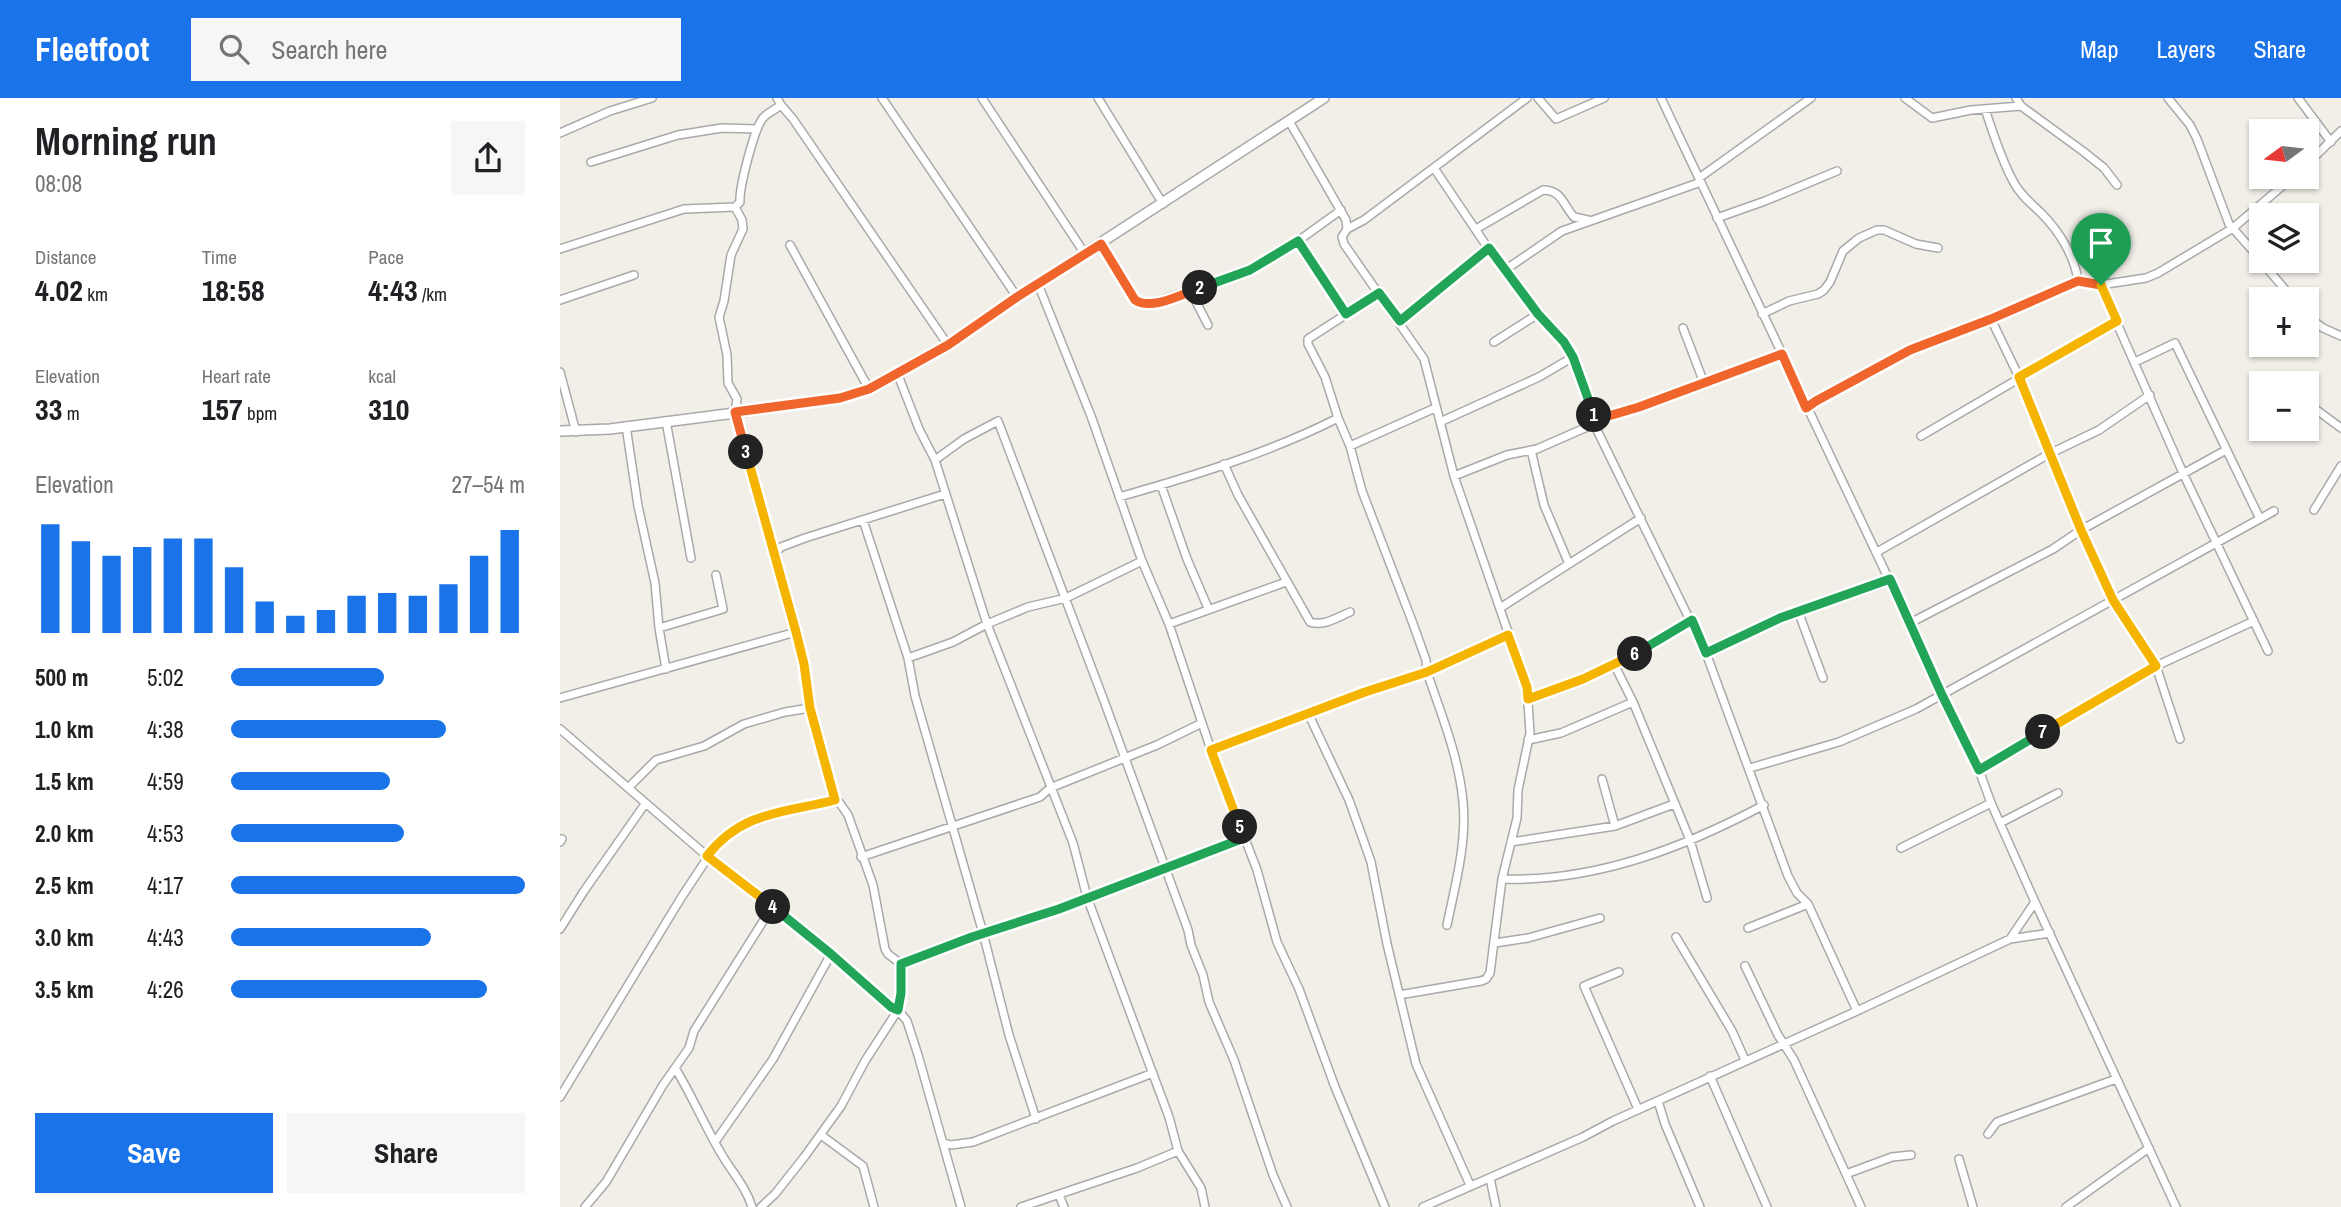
<!DOCTYPE html>
<html lang="en">
<head>
<meta charset="utf-8">
<style>
	body { margin:0; font-family:"Archivo Narrow",sans-serif; background:#f6f6f6; color:#202124; height:100vh; display:flex; flex-direction:column; font-size:26px; white-space:nowrap }
	* { box-sizing:border-box; margin:0 }
	p { font-size:23px; color:#757577 }
	.icon { flex:none; width:38px; height:38px; fill:none; stroke:currentColor; stroke-width:2; stroke-linecap:round; stroke-linejoin:round }
	.map { position:relative; flex:1; overflow:hidden }
	.drawer { display:flex; flex-direction:column; background:#fff; width:560px }
	.drawer>* { flex:none }
	.needle { width:46px; rotate:255deg }
	.buttons { position:absolute; left:1689px; top:21px; display:grid; gap:14px }
	.buttons a { display:grid; place-items:center; width:70px; height:70px; border-radius:0px; background:#fff; box-shadow:0 2px 5px #0004; font-size:35px }
	.pin { position:absolute; display:grid; place-items:center; width:60px; height:60px; color:#fff; margin:-72px -30px; border-radius:50% 50% 50% 0; rotate:-45deg; box-shadow:0 0 7px #0007 }
	.pin .icon { rotate:45deg }
	.km { position:absolute; width:35px; height:35px; margin:-18px; border-radius:50%; background:#222; color:#fff; font-size:19px; line-height:35px; text-align:center }
	.round { display:grid; place-items:center; flex:none; width:74px; height:74px; border-radius:0px; background:#f6f6f6 }
	.overview { display:flex; align-items:center; justify-content:space-between; height:119px; padding:0 35px }
	h1 { font-size:38px; font-weight:700; line-height:52px }
	.figures { display:grid; grid-template-columns:repeat(3,1fr); gap:10px; height:119px; padding:7px 35px }
	.figures div { display:grid; align-content:center }
	.figures b { font-size:30px; font-weight:700 }
	.figures small { font-size:19px; font-weight:400 }
	.figures p { font-size:19px }
	.chart { height:196px; padding:14px 35px }
	.chart p { display:flex; justify-content:space-between }
	.chart svg { width:100%; height:126px; margin-top:7px; stroke:#1a73e8; stroke-width:6 }
	.cta { display:flex; gap:14px; margin-top:auto; padding:14px 35px }
	.cta a { flex:1; height:80px; border-radius:0px; background:#1a73e8; color:#fff; font-size:28px; font-weight:700; line-height:80px; text-align:center }
	.cta a+a { background:#f6f6f6; color:#202124 }
	ul { padding:0 35px; list-style:none; font-size:23px }
	li { display:grid; grid-template-columns:112px 84px 1fr; align-items:center; height:52px }
	li i { height:18px; border-radius:9px; background:#1a73e8 }
	header { display:flex; align-items:center; gap:42px; box-sizing:border-box; height:98px; padding:0 35px; background:#1a73e8; color:#fff }
	header strong { font-size:33px }
	nav { display:flex; gap:38px; margin-inline-start:auto; font-size:24px }
	.search { width:490px; height:63px; background:#f6f6f6; display:flex; align-items:center; gap:18px; box-sizing:border-box; padding:0 24px; border-radius:0px; color:#757577; font-size:26px }
	main { display:flex; flex:1; min-height:0 }
	.map>svg:first-child { display:block }
	.lines { fill:none; stroke-linecap:round; stroke-linejoin:round }
	.minor-casing { stroke:#a9a9a9; stroke-width:10 }
	.tertiary-casing { stroke:#a9a9a9; stroke-width:12 }
	.minor { stroke:#fff; stroke-width:7 }
	.tertiary { stroke:#fff; stroke-width:9 }
	.split-1-casing { stroke:#fff; stroke-width:14 }
	.split-2-casing { stroke:#fff; stroke-width:14 }
	.split-3-casing { stroke:#fff; stroke-width:14 }
	.split-4-casing { stroke:#fff; stroke-width:14 }
	.split-5-casing { stroke:#fff; stroke-width:14 }
	.split-6-casing { stroke:#fff; stroke-width:14 }
	.split-7-casing { stroke:#fff; stroke-width:14 }
	.split-8-casing { stroke:#fff; stroke-width:14 }
	.split-1 { stroke:#f0652b; stroke-width:9 }
	.split-2 { stroke:#22a559; stroke-width:9 }
	.split-3 { stroke:#f0652b; stroke-width:9 }
	.split-4 { stroke:#f5b400; stroke-width:9 }
	.split-5 { stroke:#22a559; stroke-width:9 }
	.split-6 { stroke:#f5b400; stroke-width:9 }
	.split-7 { stroke:#22a559; stroke-width:9 }
	.split-8 { stroke:#f5b400; stroke-width:9 }
</style>
</head>
<body>
<header>
<strong>Fleetfoot</strong>
<div class="search"><svg class="icon" aria-label="search" viewBox="0 0 24 24"><circle cx="10" cy="10" r="6"/><path d="M15 15l6 6"/></svg>Search here</div>
<nav><a>Map</a><a>Layers</a><a>Share</a></nav>
</header>
<main>
<section class="drawer">
<div class="overview"><div><h1>Morning run</h1><p>08:08</p></div><a class="round"><svg class="icon" aria-label="share" viewBox="0 0 24 24"><path d="M12 15V3M7 8l5-5 5 5M5 13v7h14v-7"/></svg></a></div>
<div class="figures">
<div><p>Distance</p><b>4.02<small> km</small></b></div>
<div><p>Time</p><b>18:58</b></div>
<div><p>Pace</p><b>4:43<small> /km</small></b></div>
</div>
<div class="figures">
<div><p>Elevation</p><b>33<small> m</small></b></div>
<div><p>Heart rate</p><b>157<small> bpm</small></b></div>
<div><p>kcal</p><b>310</b></div>
</div>
<div class="chart"><p><span>Elevation</span>27–54 m</p>
<svg viewBox="0 0 160 44" preserveAspectRatio="none"><path d="M5 44V6M15 44V12M25 44V17M35 44V14M45 44V11M55 44V11M65 44V21M75 44V33M85 44V38M95 44V36M105 44V31M115 44V30M125 44V31M135 44V27M145 44V17M155 44V8"/></svg>
</div>
<ul>
<li><b>500 m</b>5:02<i style="width:52%"></i></li>
<li><b>1.0 km</b>4:38<i style="width:73%"></i></li>
<li><b>1.5 km</b>4:59<i style="width:54%"></i></li>
<li><b>2.0 km</b>4:53<i style="width:59%"></i></li>
<li><b>2.5 km</b>4:17<i style="width:100%"></i></li>
<li><b>3.0 km</b>4:43<i style="width:68%"></i></li>
<li><b>3.5 km</b>4:26<i style="width:87%"></i></li>
</ul>
<div class="cta"><a>Save</a><a>Share</a></div>
</section>
<div class="map">
<svg width="1781" height="1109" viewBox="0 0 1781 1109">
	<rect width="100%" height="100%" fill="#f2efe9"/>
	<g class="lines">
		<g class="minor-casing">
			<path id="minor" d="M217,0L221,7C215,12 208,14 203,20C194,31 179,90 180,104L175,109L182,122L183,131L171,157L164,203L159,219L167,257L168,285L177,301L175,315L179,333L236,534L244,566L250,610L275,702L279,704L288,717L313,787L325,851L328,856L341,866
				M322,0L457,199
				M422,0L525,156
				M538,0L603,106
				M978,0L996,21L1044,0
				M1101,0L1419,672L1431,705L1475,804L1616,1109
				M1345,0L1372,20L1411,12L1461,8
				M1456,0L1461,8L1524,54L1544,70L1557,87
				M1608,0L1630,27L1637,41L1669,126L1701,162
				M1738,0L1771,44
				M221,7L233,21L388,247
				M1425,11C1433,35 1441,61 1453,83C1460,97 1472,106 1482,116C1499,133 1515,159 1518,183
				M729,23L786,122L787,131L782,139L784,146L864,261L894,378L967,589L970,635L958,692L957,720L942,781L930,875L926,881L921,883L839,897
				M0,35L50,13L92,0
				M31,64L118,37L162,30L197,31
				M1746,67L1781,33
				M874,70L934,159L978,216L1004,244L1013,259L1035,322L1034,326L1146,555L1228,778L1237,795L1248,806L1297,913
				M1139,80L1251,0
				M1157,120L1205,103L1277,73
				M787,131L804,122L967,0
				M916,131L983,92C1002,92 1003,107 1014,119L1028,122
				M738,143L786,216
				M541,146L575,202L584,206L592,205L690,172L738,143L781,112
				M230,147L309,291
				M0,151L124,111L175,109
				M1701,163L1733,201
				M945,172L1002,133L1141,84
				M478,186L531,318L582,463L609,526L651,652L697,772L717,844L739,891L775,989L825,1109
				M1540,187L1623,375L1708,553
				M631,194L648,227
				M819,195L748,241V246L765,279L778,320L790,348L802,393L852,523L866,562L867,574
				M0,202L74,177
				M1202,216L1229,203L1258,196L1264,192L1270,184L1283,153L1299,140L1317,132H1324L1356,146L1378,150
				M1746,217L1763,230L1781,238
				M840,223L929,150
				M1123,230L1144,285
				M934,244L978,216
				M1575,264L1615,245L1700,421
				M0,274L16,334
				M338,277L359,331L375,362L427,526L513,745L527,799L609,1019L618,1053L641,1090L645,1109
				M1720,281L1724,285
				M1746,304L1781,330
				M1246,310L1256,303L1350,252L1427,223L1518,183L1540,187L1586,180L1598,175L1673,130L1733,79
				M1035,322L1079,309L1222,256
				M106,323L131,460
				M880,324L979,279L1013,259
				M66,328L78,408L95,485L99,530L106,571
				M1361,338L1557,223
				M790,348L875,310
				M971,352L984,407L1009,466
				M1666,352L1521,432L1553,502L1596,568L1694,523
				M375,362L404,341L438,323L543,600L628,832L631,847L643,877L649,904L674,962L713,1077L727,1109
				M664,366L678,397L750,524C763,529 778,519 790,514
				M894,378L947,357L977,351L1034,326
				M601,387L627,461L648,510
				M559,399C633,378 709,355 778,320
				M1754,412L1781,368
				M303,422L348,560L355,598L423,835L449,937L476,1021
				M1317,454L1489,356L1459,279L1431,221
				M213,457L221,449L245,440L385,396
				M940,510L1081,420
				M1238,513L1263,580
				M1350,525L1493,451L1521,432L1489,356L1539,332L1590,297
				M609,526L726,484
				M99,530L163,511L156,477
				M1146,555L1220,520L1330,481
				M348,560L393,544L427,526L468,509L506,500L582,463
				M1054,566L1073,604L1130,742L1147,800
				M867,574C881,616 899,659 903,704C907,745 895,788 887,827
				M0,600L236,534
				M968,601C1027,583 1080,554 1132,522
				M748,615L789,702L804,744L811,764L827,846L856,966L910,1087
				M0,631L147,758L226,819L331,909L338,912L305,963L281,1008L245,1058L215,1096L201,1109
				M968,642L1001,635L1073,604
				M651,652L805,594L867,574L948,537
				M1190,670L1279,644L1356,611L1714,413
				M1419,672L1596,568L1620,641
				M1042,681L1055,728
				M68,690L96,662L144,648L184,626L225,614L250,610
				M1440,725L1498,695
				M0,744L2,741
				M951,744L1055,728L1114,706
				M1341,750L1431,705
				M301,759L480,699L490,690L597,647L642,625
				M942,781C1035,784 1123,750 1204,707
				M1188,830L1248,806
				M0,831L24,793L85,706
				M1116,839L1172,933L1185,962
				M1450,841L1475,804
				M935,845L968,840L1040,820
				M341,866L412,839L499,811L684,740
				M341,866V895L338,912L347,923L358,957L401,1109
				M1185,868L1218,937L1234,962L1301,1109
				M1059,874L1024,888L1078,1011
				M115,970C133,999 145,1029 162,1057C172,1074 186,1089 192,1109
				M1150,978L1207,1109
				M0,999L121,800L154,750L172,734L195,720L275,702
				M1098,1003L1105,1026L1140,1109
				M1428,1036L1437,1024L1556,981
				M261,1037L303,1068L314,1109
				M155,1044L213,961L271,856
				M384,1045L391,1047L413,1044L593,975
				M1399,1061L1413,1109
				M1286,1076L1332,1059L1351,1057
				M930,1080L936,1109
				M499,1097L504,1109
				M25,1109L46,1084L103,987L129,950L134,933L212,809
				M461,1109L577,1070L618,1053
				M863,1109L1023,1039L1053,1023L1297,913L1450,841L1490,835
				M1506,1109L1589,1050"/>
		</g>
		<g class="tertiary-casing">
			<path id="tertiary" d="M0,333L50,331L175,315L280,300L309,291L388,247L457,199L764,0"/>
		</g>
		<use href="#minor" class="minor"/>
		<use href="#tertiary" class="tertiary"/>
	</g>
	<g class="lines">
		<g class="split-1-casing">
			<path id="split-1" d="M1034,317L1035,322L1079,309L1222,256L1246,310L1256,303L1350,252L1431,221L1518,183L1541,187"/>
		</g>
		<g class="split-2-casing">
			<path id="split-2" d="M640,190L690,172L738,143L786,216L819,195L840,223L929,150L978,216L1004,244L1013,259L1034,317"/>
		</g>
		<g class="split-3-casing">
			<path id="split-3" d="M186,354L175,314L280,300L309,291L388,247L457,199L541,146L575,202C592,213 622,196 640,190"/>
		</g>
		<g class="split-4-casing">
			<path id="split-4" d="M186,354L236,534L244,566L250,610L275,702C224,715 182,713 147,758L213,809"/>
		</g>
		<g class="split-5-casing">
			<path id="split-5" d="M213,809L271,856L331,909L338,912L341,895V866L412,839L499,811L684,740L680,729"/>
		</g>
		<g class="split-6-casing">
			<path id="split-6" d="M680,729L651,652L805,594L867,574L948,537L967,589L968,601L1023,581L1075,556"/>
		</g>
		<g class="split-7-casing">
			<path id="split-7" d="M1075,556L1132,522L1146,555L1220,520L1330,481L1382,597L1419,672L1483,634"/>
		</g>
		<g class="split-8-casing">
			<path id="split-8" d="M1483,634L1596,568L1553,502L1521,432L1459,279L1557,223L1541,187"/>
		</g>
		<use href="#split-1" class="split-1"/>
		<use href="#split-2" class="split-2"/>
		<use href="#split-3" class="split-3"/>
		<use href="#split-4" class="split-4"/>
		<use href="#split-5" class="split-5"/>
		<use href="#split-6" class="split-6"/>
		<use href="#split-7" class="split-7"/>
		<use href="#split-8" class="split-8"/>
	</g>
</svg>
<div class="buttons">
<a><svg class="needle" viewBox="-14 -14 28 28"><path d="M0-13l5 13h-10z" fill="#e53935"/><path d="M0 13l5-13h-10z" fill="#757577"/></svg></a>
<a><svg class="icon" aria-label="layers" viewBox="0 0 24 24"><path d="M12 4l9 5-9 5-9-5zM3 14l9 5 9-5"/></svg></a>
<a>+</a>
<a>−</a>
</div>
<div class="pin" style="left:1541px;top:187px;background:#1e9e55"><svg class="icon" aria-label="arrive" viewBox="0 0 24 24"><path d="M6 21V4h12l-3 4 3 4H6"/></svg></div>
<b class="km" style="left:1034px;top:317px">1</b>
<b class="km" style="left:640px;top:190px">2</b>
<b class="km" style="left:186px;top:354px">3</b>
<b class="km" style="left:213px;top:809px">4</b>
<b class="km" style="left:680px;top:729px">5</b>
<b class="km" style="left:1075px;top:556px">6</b>
<b class="km" style="left:1483px;top:634px">7</b>
</div>
</main>
</body>
</html>
